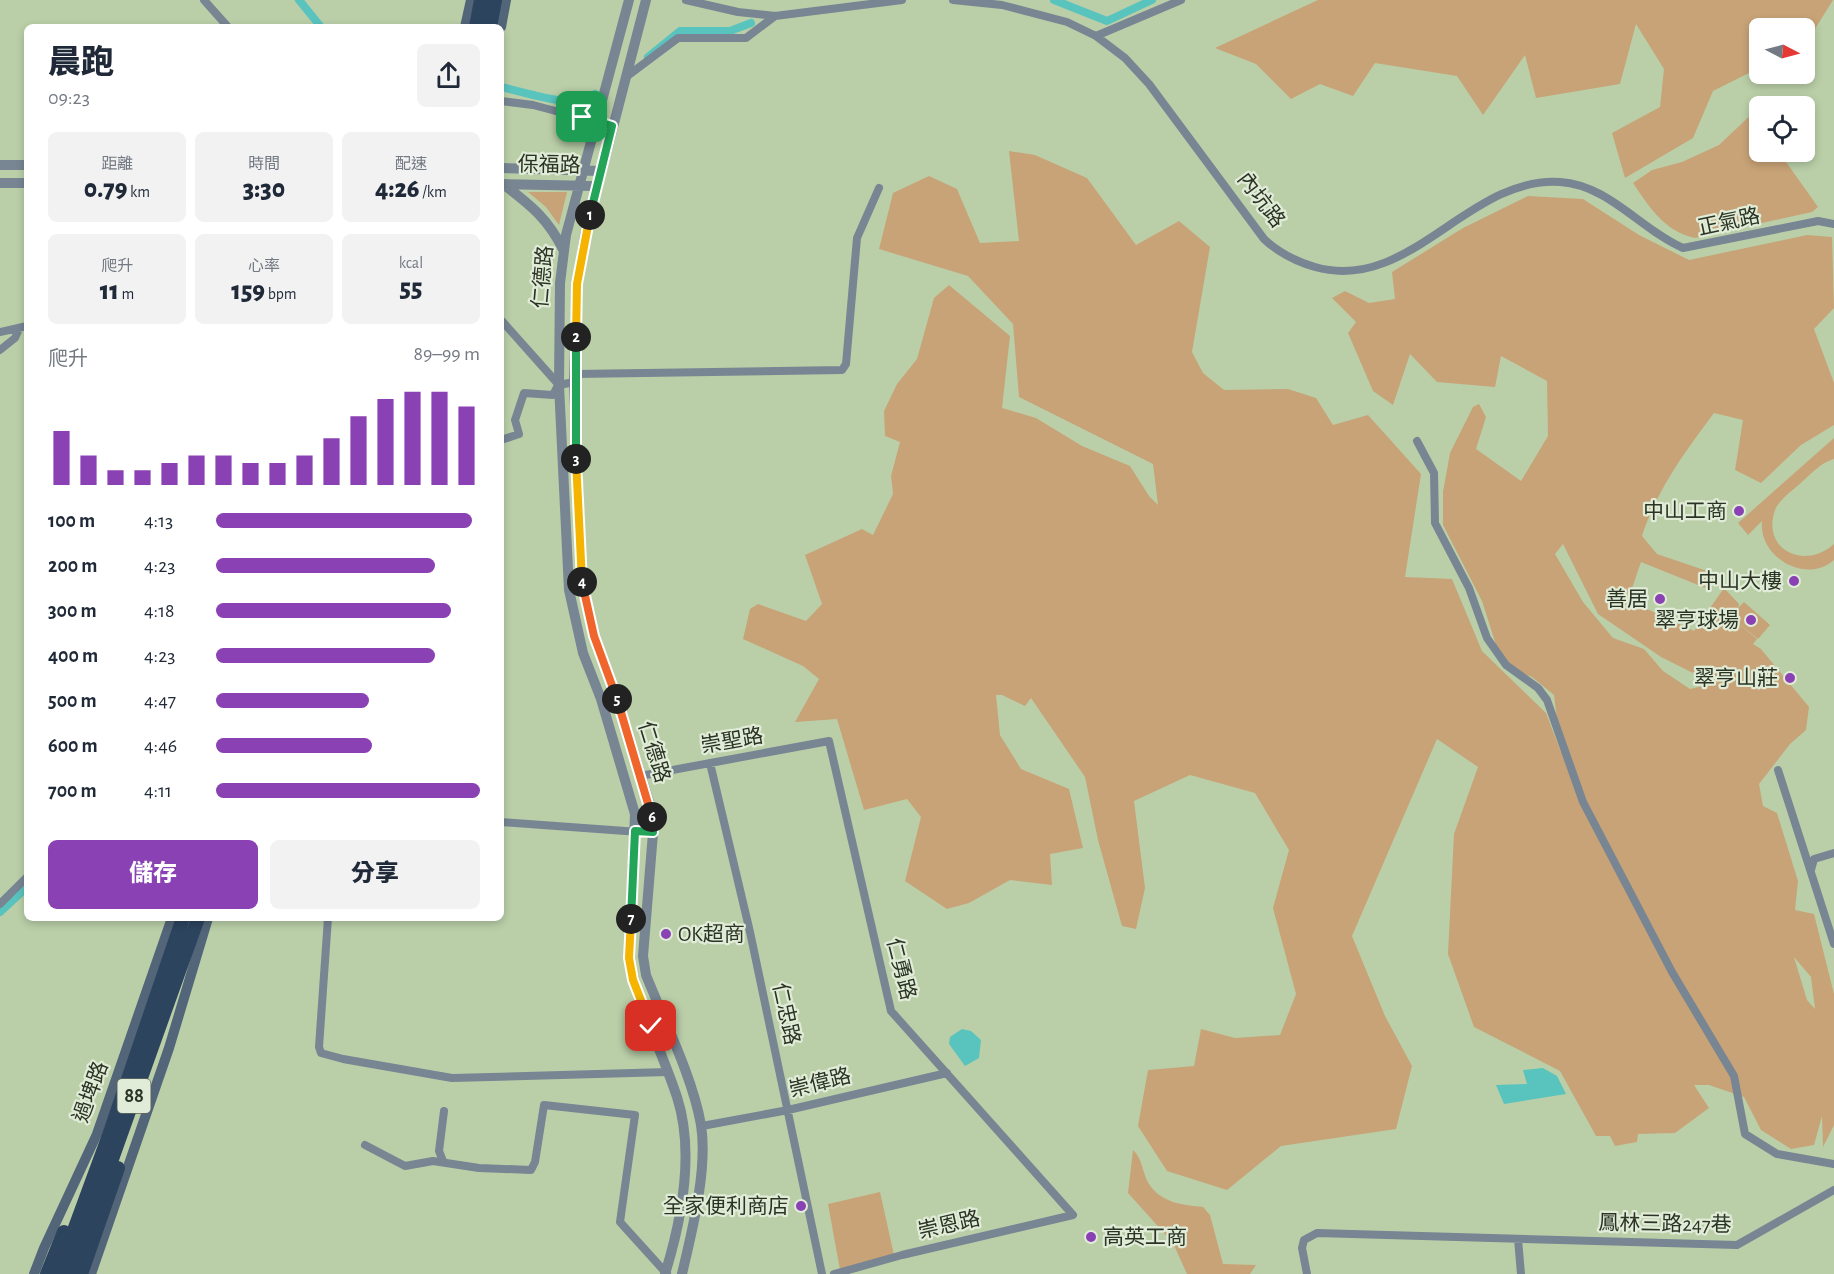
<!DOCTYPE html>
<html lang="zh-TW">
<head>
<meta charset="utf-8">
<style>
	body { margin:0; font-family:"Alegreya Sans","Noto Sans TC",sans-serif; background:#f2f2f3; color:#1f2937; height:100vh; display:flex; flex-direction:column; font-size:22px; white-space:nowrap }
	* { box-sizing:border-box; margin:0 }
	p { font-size:20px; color:#747a83 }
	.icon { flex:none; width:33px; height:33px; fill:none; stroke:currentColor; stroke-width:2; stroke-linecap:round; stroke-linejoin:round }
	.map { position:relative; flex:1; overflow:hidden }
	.panel { position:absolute; left:24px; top:24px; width:480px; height:897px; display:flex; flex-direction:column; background:#fff; border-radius:9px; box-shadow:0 3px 9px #0003 }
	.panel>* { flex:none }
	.needle { width:39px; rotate:96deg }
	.fabs { position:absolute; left:1749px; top:18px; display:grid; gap:12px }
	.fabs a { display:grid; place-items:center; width:66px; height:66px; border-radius:9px; background:#fff; box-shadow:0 3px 9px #0003; font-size:30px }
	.pin { position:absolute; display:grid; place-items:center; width:51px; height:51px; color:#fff; margin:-26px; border-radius:12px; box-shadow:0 3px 9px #0006 }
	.km { position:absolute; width:30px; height:30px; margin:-15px; border-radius:50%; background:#222; color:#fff; font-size:16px; line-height:30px; text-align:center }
	.round { display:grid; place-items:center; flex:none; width:63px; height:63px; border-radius:9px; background:#f2f2f3 }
	.summary { display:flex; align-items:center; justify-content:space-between; height:102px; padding:0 24px }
	h1 { font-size:33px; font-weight:800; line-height:45px }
	.metrics { display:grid; grid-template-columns:repeat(3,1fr); gap:9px; height:102px; padding:6px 24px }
	.metrics div { display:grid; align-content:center; border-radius:9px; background:#f2f2f3; text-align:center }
	.metrics b { font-size:26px; font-weight:800 }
	.metrics small { font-size:16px; font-weight:400 }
	.metrics p { font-size:16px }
	.chart { height:168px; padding:12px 24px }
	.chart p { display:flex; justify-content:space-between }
	.chart svg { width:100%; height:108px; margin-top:6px; stroke:#8a41b3; stroke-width:6 }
	.button { display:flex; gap:12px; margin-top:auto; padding:12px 24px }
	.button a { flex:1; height:69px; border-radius:9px; background:#8a41b3; color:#fff; font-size:24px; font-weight:800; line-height:69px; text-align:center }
	.button a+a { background:#f2f2f3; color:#1f2937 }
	ul { padding:0 24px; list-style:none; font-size:20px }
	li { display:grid; grid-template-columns:96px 72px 1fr; align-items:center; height:45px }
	li i { height:15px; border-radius:8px; background:#8a41b3 }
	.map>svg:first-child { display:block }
	.green { fill:#c8a377; fill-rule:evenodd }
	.water { fill:#59c3be }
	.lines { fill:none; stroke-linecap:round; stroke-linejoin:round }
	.canal { stroke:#59c3be; stroke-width:8 }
	.minor { stroke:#788593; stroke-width:8 }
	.tertiary { stroke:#788593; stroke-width:10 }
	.secondary { stroke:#526579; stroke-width:10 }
	.trunk { stroke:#2c445e; stroke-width:14 }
	.split-1-casing { stroke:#fff; stroke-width:12 }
	.split-2-casing { stroke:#fff; stroke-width:12 }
	.split-3-casing { stroke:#fff; stroke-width:12 }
	.split-4-casing { stroke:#fff; stroke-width:12 }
	.split-5-casing { stroke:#fff; stroke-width:12 }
	.split-6-casing { stroke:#fff; stroke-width:12 }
	.split-7-casing { stroke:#fff; stroke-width:12 }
	.split-8-casing { stroke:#fff; stroke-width:12 }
	.split-1 { stroke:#22a559; stroke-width:8 }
	.split-2 { stroke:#f5b400; stroke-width:8 }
	.split-3 { stroke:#22a559; stroke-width:8 }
	.split-4 { stroke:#f5b400; stroke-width:8 }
	.split-5 { stroke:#f0652b; stroke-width:8 }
	.split-6 { stroke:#f0652b; stroke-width:8 }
	.split-7 { stroke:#22a559; stroke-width:8 }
	.split-8 { stroke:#f5b400; stroke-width:8 }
	.poi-dot { fill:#8a41b3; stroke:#e1ecd8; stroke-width:2 }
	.labels { text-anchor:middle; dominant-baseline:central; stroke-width:4.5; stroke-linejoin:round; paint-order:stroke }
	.shield { fill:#e1ecd8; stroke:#626a59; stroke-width:1.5 }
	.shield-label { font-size:20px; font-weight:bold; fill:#2b3323 }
	.street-label { font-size:21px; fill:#2b3323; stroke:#e1ecd8 }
	.poi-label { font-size:21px; fill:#2b3323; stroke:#e1ecd8; text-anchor:end }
</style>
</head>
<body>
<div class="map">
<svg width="1834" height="1274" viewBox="0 0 1834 1274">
	<rect width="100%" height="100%" fill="#bacfa8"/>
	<path class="green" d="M1318,0H1833L1805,45L1804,28H1760L1759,68L1713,91L1693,138L1625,178L1612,133L1660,107L1664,69L1636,24L1620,84L1536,98L1525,55L1483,115L1457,76L1375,63L1353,96L1320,84L1291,99L1256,64L1215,48Z
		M1755,111L1759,118L1760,152H1779L1818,207L1812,212L1695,238C1664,231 1650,208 1633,183L1652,170L1682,162L1719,145Z
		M1009,151L1035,155L1087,178L1136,245L1179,221L1210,247L1192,352L1203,373L1224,390L1288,389L1316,398L1333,425L1368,415L1421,474L1405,577L1452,579L1482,651L1546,713L1561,752L1554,695L1532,677L1509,668L1496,645L1482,601L1443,525V492L1450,453L1473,407L1479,404L1486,417L1476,449L1521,481L1548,436L1547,381L1501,356L1495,387L1437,382L1410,354L1393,405L1373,391L1348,333L1356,322L1332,298L1345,291L1369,303L1395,299L1392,272L1463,228L1528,196L1583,199L1639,235L1689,260L1807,235L1832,237L1834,308L1814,329L1834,383V425L1801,445L1761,483L1735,470L1743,420L1714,413C1685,452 1657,489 1642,536L1657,554L1716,574L1708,589L1641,562L1628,600L1694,631L1724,588L1739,604L1738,608L1744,602L1770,625L1758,639L1734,620L1757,639L1753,644L1761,649L1809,707L1806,730L1790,744L1759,784L1763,806L1777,813L1798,881L1795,910L1814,914L1834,994V1125L1823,1147L1822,1116L1814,1145L1791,1149L1761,1130L1744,1097L1709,1085H1694L1709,1108L1675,1133L1638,1134L1637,1142L1615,1146L1610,1136H1596L1560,1071L1474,1027L1448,954L1454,834L1478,767L1437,739L1352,936L1385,1016L1412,1066L1396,1129L1281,1146L1227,1190L1167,1171L1138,1126L1148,1070L1194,1066L1201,1029L1235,1038L1280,1035L1296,994L1273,908L1289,850L1255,793L1190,775L1134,801L1145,888L1136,929L1122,926L1098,840L1085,777L1031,698L1025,706L1002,695H996L1000,735L1021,769L1069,789L1083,848L1050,854L1052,885L1010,880L969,903L947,909L905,881L921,817L907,799L864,810L837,719L795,722L819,679L803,666L743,639L750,609L758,604L806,621L822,604L805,555L862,529L873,535L893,494L891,476L900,442L885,436L884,411L897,384L917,359L934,298L949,285L1010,336L1002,408L1036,418L1082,446L1130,466L1149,496L1158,505L1153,464L1019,397L1013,324L968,276L879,249L893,193L929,176L957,189L980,243L1019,241ZM1563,544L1598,614L1661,657L1703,678V686L1690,689L1663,671L1644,649L1613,638L1583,602L1555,554ZM1794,957L1811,977L1815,1009L1807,1000Z
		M528,192H567L559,225L546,207Z
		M1834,438V459C1822,462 1813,472 1804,480C1795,489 1779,499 1775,510C1761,551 1806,570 1834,544V560C1806,585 1758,557 1762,521L1748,535L1738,523Z
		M1133,1150C1143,1159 1142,1173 1149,1184C1161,1203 1183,1205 1203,1207L1210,1215L1223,1264L1256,1265L1250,1274H1187L1173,1243L1128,1193Z
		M880,1192L894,1255L840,1270L828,1204Z"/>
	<path class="water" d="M962,1029L971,1031L981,1040L979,1058L965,1066L949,1044L950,1037Z
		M1543,1068L1557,1076L1566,1094L1504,1104L1496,1085L1527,1084L1523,1070Z"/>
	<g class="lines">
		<path class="canal" d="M299,0L321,27
			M1054,0L1107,21L1152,0
			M648,57L680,31H730L751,23
			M501,87C523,91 579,112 595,94
			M0,912L27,887"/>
		<path class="minor" d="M204,0L228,27
			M686,0L738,12L775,16L902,0
			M953,0L1002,5L1067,22L1096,36L1125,58L1149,84L1264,239C1279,253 1294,261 1315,267C1410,294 1468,176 1560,182C1609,185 1641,230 1683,248L1818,221L1834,224
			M1096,36L1181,0
			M626,77L678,38H746L775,16
			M501,101L533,105L612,126
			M502,321L559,385L574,382
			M0,332L27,326
			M0,350L15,338L19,329
			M575,374L842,370L846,364L857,238L879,188
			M501,440L519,434L515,420L524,393L553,395L558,385
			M1417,441L1434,473L1435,523L1469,588L1487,638L1506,665L1538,688L1547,700L1583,802L1672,972L1734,1076L1745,1134L1777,1154L1834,1164
			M710,763L750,932L822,1274
			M1778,770L1834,944
			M640,776L829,741L891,1011L1073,1215L902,1255L834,1274
			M501,822L653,833
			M1811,870L1814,859L1834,853
			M0,904L27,877
			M328,918L319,1047L321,1053L343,1059L452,1078L668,1072
			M702,1126L788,1110L947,1073
			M365,1145L405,1166L433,1161L479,1168L531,1170L535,1162L544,1105L635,1115L620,1222L667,1274
			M443,1161L439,1151L444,1111
			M1518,1239L1521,1274
			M1307,1274L1302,1248L1304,1240L1317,1233L1737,1245L1834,1190"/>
		<path class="tertiary" d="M629,0L566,235L560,283L559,385L569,590L583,653L601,699L635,814L629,958C638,1006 662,1051 677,1097C695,1153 682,1219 665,1274
			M646,0L585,235L577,284L574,382L582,586L594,636L615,692L652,812L653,833L643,956L646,975C664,1020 693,1078 701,1125C708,1169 692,1231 682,1274
			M0,165H27
			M501,168L601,171
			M0,183H27
			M501,184L596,186
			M503,184C532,206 548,219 564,251"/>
		<path class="secondary" d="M465,27L471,0
			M501,27L506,0
			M34,1274L44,1248L97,1134L172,918
			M91,1274L169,1048L208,918"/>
		<path class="trunk" d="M476,27L481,0
			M490,27L495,0
			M47,1274L64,1232
			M58,1274L108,1138L183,918
			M71,1274L198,918
			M81,1274L118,1168"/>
	</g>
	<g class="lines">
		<g class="split-1-casing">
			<path id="split-1" d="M582,117L612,126L590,215"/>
		</g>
		<g class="split-2-casing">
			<path id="split-2" d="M576,337L577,284L590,215"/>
		</g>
		<g class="split-3-casing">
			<path id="split-3" d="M576,337V459"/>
		</g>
		<g class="split-4-casing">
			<path id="split-4" d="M576,459L582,582"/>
		</g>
		<g class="split-5-casing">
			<path id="split-5" d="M582,582L594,636L617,699"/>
		</g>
		<g class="split-6-casing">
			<path id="split-6" d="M617,699L652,817"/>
		</g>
		<g class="split-7-casing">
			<path id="split-7" d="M631,919L635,831L653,832L652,817"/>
		</g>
		<g class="split-8-casing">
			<path id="split-8" d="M631,919L629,958L633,980L651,1026"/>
		</g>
		<use href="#split-1" class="split-1"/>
		<use href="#split-2" class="split-2"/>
		<use href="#split-3" class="split-3"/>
		<use href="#split-4" class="split-4"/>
		<use href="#split-5" class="split-5"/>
		<use href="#split-6" class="split-6"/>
		<use href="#split-7" class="split-7"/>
		<use href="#split-8" class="split-8"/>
	</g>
	<g class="poi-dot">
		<circle cx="1739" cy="511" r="6"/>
		<circle cx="1794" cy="581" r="6"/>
		<circle cx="1660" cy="599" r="6"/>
		<circle cx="1751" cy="620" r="6"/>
		<circle cx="1790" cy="678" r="6"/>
		<circle cx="666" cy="934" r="6"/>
		<circle cx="801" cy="1206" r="6"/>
		<circle cx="1091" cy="1237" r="6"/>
	</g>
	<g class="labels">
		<rect class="shield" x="117.5" y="1079" width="33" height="34" rx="4.5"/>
		<g class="shield-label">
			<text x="134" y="1096">88</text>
		</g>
		<g class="street-label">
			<text transform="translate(549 165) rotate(1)">保福路</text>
			<text transform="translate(1261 200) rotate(53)">內坑路</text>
			<text transform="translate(1729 222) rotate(-12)">正氣路</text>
			<text transform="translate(543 277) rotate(-85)">仁德路</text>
			<text transform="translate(732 741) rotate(-10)">崇聖路</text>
			<text transform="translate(654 752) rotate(73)">仁德路</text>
			<text transform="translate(901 969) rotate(76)">仁勇路</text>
			<text transform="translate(786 1014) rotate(78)">仁忠路</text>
			<text transform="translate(820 1083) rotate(-14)">崇偉路</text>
			<text transform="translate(91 1092) rotate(-70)">過埤路</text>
			<text transform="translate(1665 1224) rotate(1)">鳳林三路247巷</text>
			<text transform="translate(949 1225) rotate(-13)">崇恩路</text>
		</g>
		<g class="poi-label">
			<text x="1727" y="511">中山工商</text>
			<text x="1782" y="581">中山大樓</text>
			<text x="1648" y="599">善居</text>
			<text x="1739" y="620">翠亨球場</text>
			<text x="1778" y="678">翠亨山莊</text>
			<text x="678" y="934" text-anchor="start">OK超商</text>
			<text x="789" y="1206">全家便利商店</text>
			<text x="1103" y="1237" text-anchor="start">高英工商</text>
		</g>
	</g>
</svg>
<div class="fabs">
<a><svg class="needle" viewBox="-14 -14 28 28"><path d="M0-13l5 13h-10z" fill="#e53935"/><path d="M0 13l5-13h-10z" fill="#747a83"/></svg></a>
<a><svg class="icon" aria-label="locate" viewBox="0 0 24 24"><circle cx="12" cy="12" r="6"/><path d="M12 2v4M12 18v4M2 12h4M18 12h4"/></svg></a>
</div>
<div class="pin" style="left:582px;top:117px;background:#1e9e55"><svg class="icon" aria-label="arrive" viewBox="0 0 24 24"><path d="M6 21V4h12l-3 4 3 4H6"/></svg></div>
<div class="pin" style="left:651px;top:1026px;background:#d93025"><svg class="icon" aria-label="check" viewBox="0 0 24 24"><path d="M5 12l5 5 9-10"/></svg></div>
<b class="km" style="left:590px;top:215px">1</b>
<b class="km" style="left:576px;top:337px">2</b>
<b class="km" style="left:576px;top:459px">3</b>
<b class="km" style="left:582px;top:582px">4</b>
<b class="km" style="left:617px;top:699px">5</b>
<b class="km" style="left:652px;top:817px">6</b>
<b class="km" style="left:631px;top:919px">7</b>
<section class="panel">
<div class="summary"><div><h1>晨跑</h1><p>09:23</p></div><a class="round"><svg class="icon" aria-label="share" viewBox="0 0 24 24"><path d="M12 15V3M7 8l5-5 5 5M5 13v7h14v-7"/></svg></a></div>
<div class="metrics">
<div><p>距離</p><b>0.79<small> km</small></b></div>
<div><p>時間</p><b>3:30</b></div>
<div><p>配速</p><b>4:26<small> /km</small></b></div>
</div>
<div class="metrics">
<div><p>爬升</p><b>11<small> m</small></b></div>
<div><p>心率</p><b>159<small> bpm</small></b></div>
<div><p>kcal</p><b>55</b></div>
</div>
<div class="chart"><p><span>爬升</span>89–99 m</p>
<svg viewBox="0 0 160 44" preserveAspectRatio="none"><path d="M5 44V22M15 44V32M25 44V38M35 44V38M45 44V35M55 44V32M65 44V32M75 44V35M85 44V35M95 44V32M105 44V25M115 44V16M125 44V9M135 44V6M145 44V6M155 44V12"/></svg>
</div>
<ul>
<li><b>100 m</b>4:13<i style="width:97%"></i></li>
<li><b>200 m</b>4:23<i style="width:83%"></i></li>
<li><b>300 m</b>4:18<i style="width:89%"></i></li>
<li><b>400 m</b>4:23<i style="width:83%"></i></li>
<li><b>500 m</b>4:47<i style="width:58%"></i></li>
<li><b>600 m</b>4:46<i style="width:59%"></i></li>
<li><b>700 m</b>4:11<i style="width:100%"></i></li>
</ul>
<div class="button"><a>儲存</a><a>分享</a></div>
</section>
</div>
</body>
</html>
